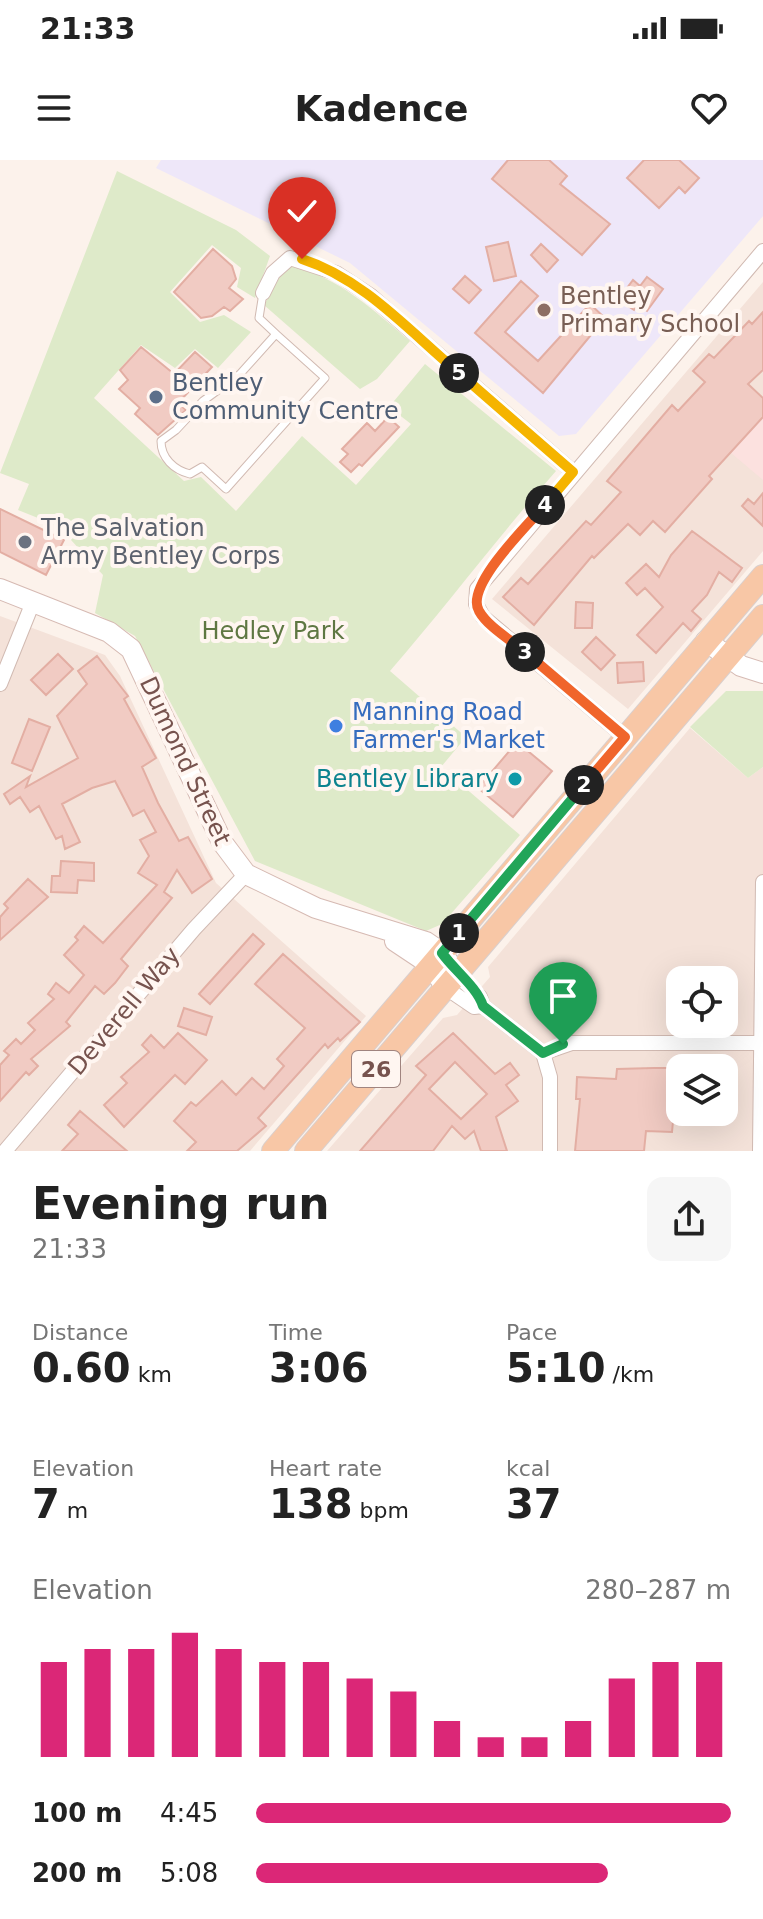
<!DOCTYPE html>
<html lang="en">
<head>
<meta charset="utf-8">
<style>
	body { margin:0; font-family:"DejaVu Sans",sans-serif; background:#f6f6f6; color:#222; height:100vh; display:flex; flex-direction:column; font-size:30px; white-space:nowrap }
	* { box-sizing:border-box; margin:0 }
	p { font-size:26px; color:#767676 }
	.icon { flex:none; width:44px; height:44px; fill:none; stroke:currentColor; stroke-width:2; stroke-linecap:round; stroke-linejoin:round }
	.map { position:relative; height:991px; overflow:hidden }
	.drawer { display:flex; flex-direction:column; background:#fff; flex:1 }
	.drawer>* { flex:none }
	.fabs { position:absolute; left:666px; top:806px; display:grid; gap:16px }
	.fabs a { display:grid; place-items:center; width:72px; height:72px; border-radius:16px; background:#fff; box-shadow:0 8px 32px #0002; font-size:40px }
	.pin { position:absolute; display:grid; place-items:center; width:68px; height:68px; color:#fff; margin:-82px -34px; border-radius:50% 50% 50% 0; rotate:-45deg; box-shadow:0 0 8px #0007 }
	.pin .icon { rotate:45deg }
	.km { position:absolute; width:40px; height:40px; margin:-20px; border-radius:50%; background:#222; color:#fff; font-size:22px; line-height:40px; text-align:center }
	.round { display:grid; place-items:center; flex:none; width:84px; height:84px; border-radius:16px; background:#f6f6f6 }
	.summary { display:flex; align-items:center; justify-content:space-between; height:136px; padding:0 32px }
	h1 { font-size:44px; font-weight:700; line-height:60px }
	.stats { display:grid; grid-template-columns:repeat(3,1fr); gap:12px; height:136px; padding:8px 32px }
	.stats div { display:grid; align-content:center }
	.stats b { font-size:40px; font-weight:700 }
	.stats small { font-size:22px; font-weight:400 }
	.stats p { font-size:22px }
	.chart { height:224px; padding:16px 32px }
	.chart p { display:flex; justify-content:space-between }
	.chart svg { width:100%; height:144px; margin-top:8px; stroke:#db2777; stroke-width:6 }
	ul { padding:0 32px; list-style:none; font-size:26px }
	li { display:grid; grid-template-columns:128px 96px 1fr; align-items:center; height:60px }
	li i { height:20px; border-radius:10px; background:#db2777 }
	.status { display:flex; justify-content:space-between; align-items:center; height:56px; padding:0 40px; background:#fff; direction:ltr }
	.status svg { height:22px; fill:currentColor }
	header { display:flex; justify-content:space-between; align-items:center; height:104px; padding:0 32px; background:#fff; font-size:36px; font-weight:700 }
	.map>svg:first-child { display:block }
	.residential { fill:#f4e2d9; fill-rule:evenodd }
	.commercial { fill:#fce1df }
	.education { fill:#eee7f9 }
	.green { fill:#deeac9 }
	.building { fill:#f1cbc3; stroke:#e3aea3; stroke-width:2; fill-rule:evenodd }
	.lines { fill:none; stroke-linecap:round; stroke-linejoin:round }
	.lane-casing { stroke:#d1bab2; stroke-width:9 }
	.street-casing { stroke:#d1bab2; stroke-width:16 }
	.secondary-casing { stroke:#d6bab3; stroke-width:22 }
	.primary-casing { stroke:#d9cfcd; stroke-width:24 }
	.lane { stroke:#fff; stroke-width:7 }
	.street { stroke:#fff; stroke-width:14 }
	.secondary { stroke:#fff; stroke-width:20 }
	.primary { stroke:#f8c7a6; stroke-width:22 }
	.split-1-casing { stroke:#fff; stroke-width:16 }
	.split-2-casing { stroke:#fff; stroke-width:16 }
	.split-3-casing { stroke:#fff; stroke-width:16 }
	.split-4-casing { stroke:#fff; stroke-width:16 }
	.split-5-casing { stroke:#fff; stroke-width:16 }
	.split-6-casing { stroke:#fff; stroke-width:16 }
	.split-1 { stroke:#22a559; stroke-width:10 }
	.split-2 { stroke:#22a559; stroke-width:10 }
	.split-3 { stroke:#f0652b; stroke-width:10 }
	.split-4 { stroke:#f0652b; stroke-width:10 }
	.split-5 { stroke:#f5b400; stroke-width:10 }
	.split-6 { stroke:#f5b400; stroke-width:10 }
	.education-dot { fill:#8d6e63; stroke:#fff6f1; stroke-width:3 }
	.service-dot { fill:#5c6f8a; stroke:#fff6f1; stroke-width:3 }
	.worship-dot { fill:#6b7280; stroke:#fff6f1; stroke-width:3 }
	.shop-dot { fill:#3f7fe0; stroke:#fff6f1; stroke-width:3 }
	.culture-dot { fill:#0f9aa8; stroke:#fff6f1; stroke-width:3 }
	.labels { text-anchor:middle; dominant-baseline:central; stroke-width:8; stroke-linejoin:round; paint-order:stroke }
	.shield { fill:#fff6f1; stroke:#a0847f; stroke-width:2 }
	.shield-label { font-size:22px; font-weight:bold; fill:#77534e }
	.education-label { font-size:24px; fill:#785e54; stroke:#fff6f1; text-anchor:start }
	.service-label { font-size:24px; fill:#4e5e75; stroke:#fff6f1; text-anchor:start }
	.worship-label { font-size:24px; fill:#5b616d; stroke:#fff6f1; text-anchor:start }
	.park-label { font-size:24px; fill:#5e7742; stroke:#fff6f1 }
	.shop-label { font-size:24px; fill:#366cbe; stroke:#fff6f1; text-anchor:start }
	.street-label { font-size:24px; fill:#77534e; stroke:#fff6f1 }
	.culture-label { font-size:24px; fill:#0d838f; stroke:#fff6f1; text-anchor:end }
</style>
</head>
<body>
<div class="status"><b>21:33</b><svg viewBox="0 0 49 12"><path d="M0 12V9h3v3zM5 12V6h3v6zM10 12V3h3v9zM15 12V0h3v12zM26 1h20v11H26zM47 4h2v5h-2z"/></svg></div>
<header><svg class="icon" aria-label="menu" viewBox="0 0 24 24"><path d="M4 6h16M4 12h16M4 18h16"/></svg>Kadence<svg class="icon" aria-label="heart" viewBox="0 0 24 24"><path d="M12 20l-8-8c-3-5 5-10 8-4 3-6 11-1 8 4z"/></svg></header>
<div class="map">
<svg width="763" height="991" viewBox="0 0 763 991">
	<rect width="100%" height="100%" fill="#fcf2eb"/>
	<path class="residential" d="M763,122V391L628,549L492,439Z
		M0,456L105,495L120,516L216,723L366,856L250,991H0Z
		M690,568L748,618L763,607V991H327L443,858L457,855L490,817L488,807ZM680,820H724V864H680ZM680,908H724V952H680Z"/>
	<path class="commercial" d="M763,256V320L731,293Z"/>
	<path class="education" d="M161,0H763V56L576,274L559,276L350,103L156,8Z"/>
	<path class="green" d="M117,11L236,70L270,96L255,138L237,127L241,108L212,85L170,132L200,162L224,155L251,172L218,208L195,189L175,208L141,185L94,238L184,321L201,317L236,351L302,276L356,325L411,264L389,247L425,204L556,311C498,377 447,445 390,511L466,577L441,607L520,675L442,764L426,771L255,701L135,476L95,453L103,415L71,380L73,372L18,350L29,324L0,313Z
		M292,106C340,118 373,150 410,181L377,219L360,229L264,145L282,113Z
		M726,531H763V607L748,618L690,567Z"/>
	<path class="building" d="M508,0H549L567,16L560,24L610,64L582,95L492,19Z
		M644,0H679L699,18L685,33L679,27L659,48L627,18Z
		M508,82L516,116L494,121L486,87Z
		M541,84L558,100L547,112L531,95Z
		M213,89L232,106L236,119L229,128L243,139L230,151L224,147L212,156L201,158L174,132Z
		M465,116L481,130L469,143L453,129Z
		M647,117L663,129L647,151L638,145L634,150L625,144L630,136L624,132L633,120L640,126Z
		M521,121L538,136L505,172L538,201L590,144L605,158L543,233L475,173Z
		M763,152V210L748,224L763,238V257L709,316L712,319L665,372L653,361L640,375L628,364L594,398L592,396L534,465L503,437L521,418L528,424L586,361L591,365L621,332L607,321L672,245L678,251L705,222L693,211L709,194L714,198L749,161L752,164Z
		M141,187L174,214L195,192L212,207L178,243L186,250L158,275L135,254L140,248L119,229L128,220L120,210Z
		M388,257L399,267L362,306L359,304L351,312L340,302L348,294L342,289L367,263L375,271Z
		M763,333V366L742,346L748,339L754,344Z
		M0,349L64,380L46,415L0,392Z
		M692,371L742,408L732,422L719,412L707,435L692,451L701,459L691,471L683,463L656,493L637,475L663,447L645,428L637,435L626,423L646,404L659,417L671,395Z
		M576,442L593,443L592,468H575Z
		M596,477L615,495L601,510L582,492Z
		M58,494L73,509L46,535L31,520Z
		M97,496L128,536L124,539L156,598L142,607L158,643L179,681L188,677L212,719L192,733L177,710L164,732L172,738L121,799L128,806L115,823L104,834L95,826L66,862L70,866L31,899L38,906L29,915L26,912L0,941V905L9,895L4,891L16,879L21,884L35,870L28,863L54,839L48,834L56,823L69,833L84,815L64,795L78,780L75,777L84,766L103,783L157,725L138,713L149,696L140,680L156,672L144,650L133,656L115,621L92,628L62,644L80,682L65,689L62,676L56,679L39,646L30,652L20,637L10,644L4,634L30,616L26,627L78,598L57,556L87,524L78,511Z
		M643,502L644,521L618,523L617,503Z
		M29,559L50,567L32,611L12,603Z
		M517,582L552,611L513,657L478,628Z
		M61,701L94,703V721L78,720L77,733L51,732L52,716H60Z
		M28,719L48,737L0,780V757L8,748L4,744Z
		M253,774L264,784L210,844L199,834Z
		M283,794L360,862L340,881L338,878L328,888L325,884L258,958L266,966L237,991H187L196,982L174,961L191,942L196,946L222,921L236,935L252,918L264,929L284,906L277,899L305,868L255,824Z
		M184,848L212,857L206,875L178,866Z
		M178,873L207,900L185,924L175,915L124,967L104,945L127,923L121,917L149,892L142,885L151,875L164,888Z
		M453,873L495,914L510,903L519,915L506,925L518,941L496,957L507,991H481L474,971L465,979L452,966L433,991H360L426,915L416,906ZM455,902L487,934L461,959L429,929Z
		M654,908H678L672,972L646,971L644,991H575L580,939H576L577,917L616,919L617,909Z
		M80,951L127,991H62L78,974L68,965Z"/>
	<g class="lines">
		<g class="lane-casing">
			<path id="lane" d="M263,133L259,158L276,174
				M276,174L325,218L226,329L202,307L190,314C174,310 161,298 161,281L176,270L203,241L240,214Z"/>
		</g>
		<g class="street-casing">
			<path id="street" d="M263,133L273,113L290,98L336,113L371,136L573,312
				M0,524L33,442
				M625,577L483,457L476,444L477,429L763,91
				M457,815L480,837L483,846L543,893L572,883H760
				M446,828L474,847L483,846
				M543,893L550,917V991
				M5,991L194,769L246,714
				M760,991L763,722"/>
		</g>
		<g class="secondary-casing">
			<path id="secondary" d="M0,429L109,472L131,489L222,682L246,714L316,748L426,782L442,793L457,815
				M706,481L741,506L763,513
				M395,781L431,805L446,828"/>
		</g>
		<g class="primary-casing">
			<path id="primary" d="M273,991L763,416
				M306,991L763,456"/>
		</g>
		<use href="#lane" class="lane"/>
		<use href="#street" class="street"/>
		<use href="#secondary" class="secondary"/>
		<use href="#primary" class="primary"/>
	</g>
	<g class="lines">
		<g class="split-1-casing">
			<path id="split-1" d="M459,773L442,793C454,810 477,827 483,846L543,893L563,884"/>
		</g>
		<g class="split-2-casing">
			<path id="split-2" d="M459,773L584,625"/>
		</g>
		<g class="split-3-casing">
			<path id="split-3" d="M525,492L625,577L584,625"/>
		</g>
		<g class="split-4-casing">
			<path id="split-4" d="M525,492C511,480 488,467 479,451C464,426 529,364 545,345"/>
		</g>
		<g class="split-5-casing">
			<path id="split-5" d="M459,213L573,312L545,345"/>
		</g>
		<g class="split-6-casing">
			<path id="split-6" d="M302,99C364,119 410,172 459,213"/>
		</g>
		<use href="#split-1" class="split-1"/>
		<use href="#split-2" class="split-2"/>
		<use href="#split-3" class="split-3"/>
		<use href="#split-4" class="split-4"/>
		<use href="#split-5" class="split-5"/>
		<use href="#split-6" class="split-6"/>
	</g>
	<circle class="education-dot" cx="544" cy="150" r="8"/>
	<circle class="service-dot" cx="156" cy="237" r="8"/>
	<circle class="worship-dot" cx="25" cy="382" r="8"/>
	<circle class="shop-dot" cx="336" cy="566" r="8"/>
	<circle class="culture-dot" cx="515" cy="619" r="8"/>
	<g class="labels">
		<rect class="shield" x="352" y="891" width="48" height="36" rx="6"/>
		<g class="shield-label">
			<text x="376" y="909">26</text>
		</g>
		<g class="education-label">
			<text x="560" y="136">Bentley<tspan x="560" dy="28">Primary School</tspan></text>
		</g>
		<g class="service-label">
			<text x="172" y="223">Bentley<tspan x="172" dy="28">Community Centre</tspan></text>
		</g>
		<g class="worship-label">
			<text x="41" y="368">The Salvation<tspan x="41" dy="28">Army Bentley Corps</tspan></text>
		</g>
		<g class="park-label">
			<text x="273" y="471">Hedley Park</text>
		</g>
		<g class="shop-label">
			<text x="352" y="552">Manning Road<tspan x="352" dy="28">Farmer's Market</tspan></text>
		</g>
		<g class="street-label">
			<text transform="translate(185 601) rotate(65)">Dumond Street</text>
			<text transform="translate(124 851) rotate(-50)">Deverell Way</text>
		</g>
		<g class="culture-label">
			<text x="499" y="619">Bentley Library</text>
		</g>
	</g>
</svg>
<div class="fabs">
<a><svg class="icon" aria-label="locate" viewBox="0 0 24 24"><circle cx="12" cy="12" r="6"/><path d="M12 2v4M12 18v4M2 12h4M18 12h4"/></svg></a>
<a><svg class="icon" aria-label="layers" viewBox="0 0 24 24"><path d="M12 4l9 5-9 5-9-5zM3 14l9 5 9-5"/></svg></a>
</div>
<div class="pin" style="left:563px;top:884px;background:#1e9e55"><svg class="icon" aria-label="arrive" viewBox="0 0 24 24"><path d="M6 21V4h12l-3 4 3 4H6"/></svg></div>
<div class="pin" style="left:302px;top:99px;background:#d93025"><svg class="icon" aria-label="check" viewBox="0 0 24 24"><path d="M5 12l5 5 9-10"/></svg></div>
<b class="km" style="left:459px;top:773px">1</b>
<b class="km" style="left:584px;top:625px">2</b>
<b class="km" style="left:525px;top:492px">3</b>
<b class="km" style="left:545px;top:345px">4</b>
<b class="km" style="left:459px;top:213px">5</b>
</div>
<section class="drawer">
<div class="summary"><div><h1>Evening run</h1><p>21:33</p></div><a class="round"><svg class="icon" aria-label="share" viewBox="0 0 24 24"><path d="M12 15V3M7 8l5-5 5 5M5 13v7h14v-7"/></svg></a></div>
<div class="stats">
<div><p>Distance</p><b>0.60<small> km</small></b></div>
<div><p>Time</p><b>3:06</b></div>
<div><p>Pace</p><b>5:10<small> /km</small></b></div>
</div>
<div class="stats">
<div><p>Elevation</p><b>7<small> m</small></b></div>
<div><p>Heart rate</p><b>138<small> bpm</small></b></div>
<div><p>kcal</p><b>37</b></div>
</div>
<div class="chart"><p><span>Elevation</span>280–287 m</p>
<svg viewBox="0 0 160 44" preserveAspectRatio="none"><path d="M5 44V15M15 44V11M25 44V11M35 44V6M45 44V11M55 44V15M65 44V15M75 44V20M85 44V24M95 44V33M105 44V38M115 44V38M125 44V33M135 44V20M145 44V15M155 44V15"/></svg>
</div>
<ul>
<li><b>100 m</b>4:45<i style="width:100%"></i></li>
<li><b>200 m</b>5:08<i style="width:74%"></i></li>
</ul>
</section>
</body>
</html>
